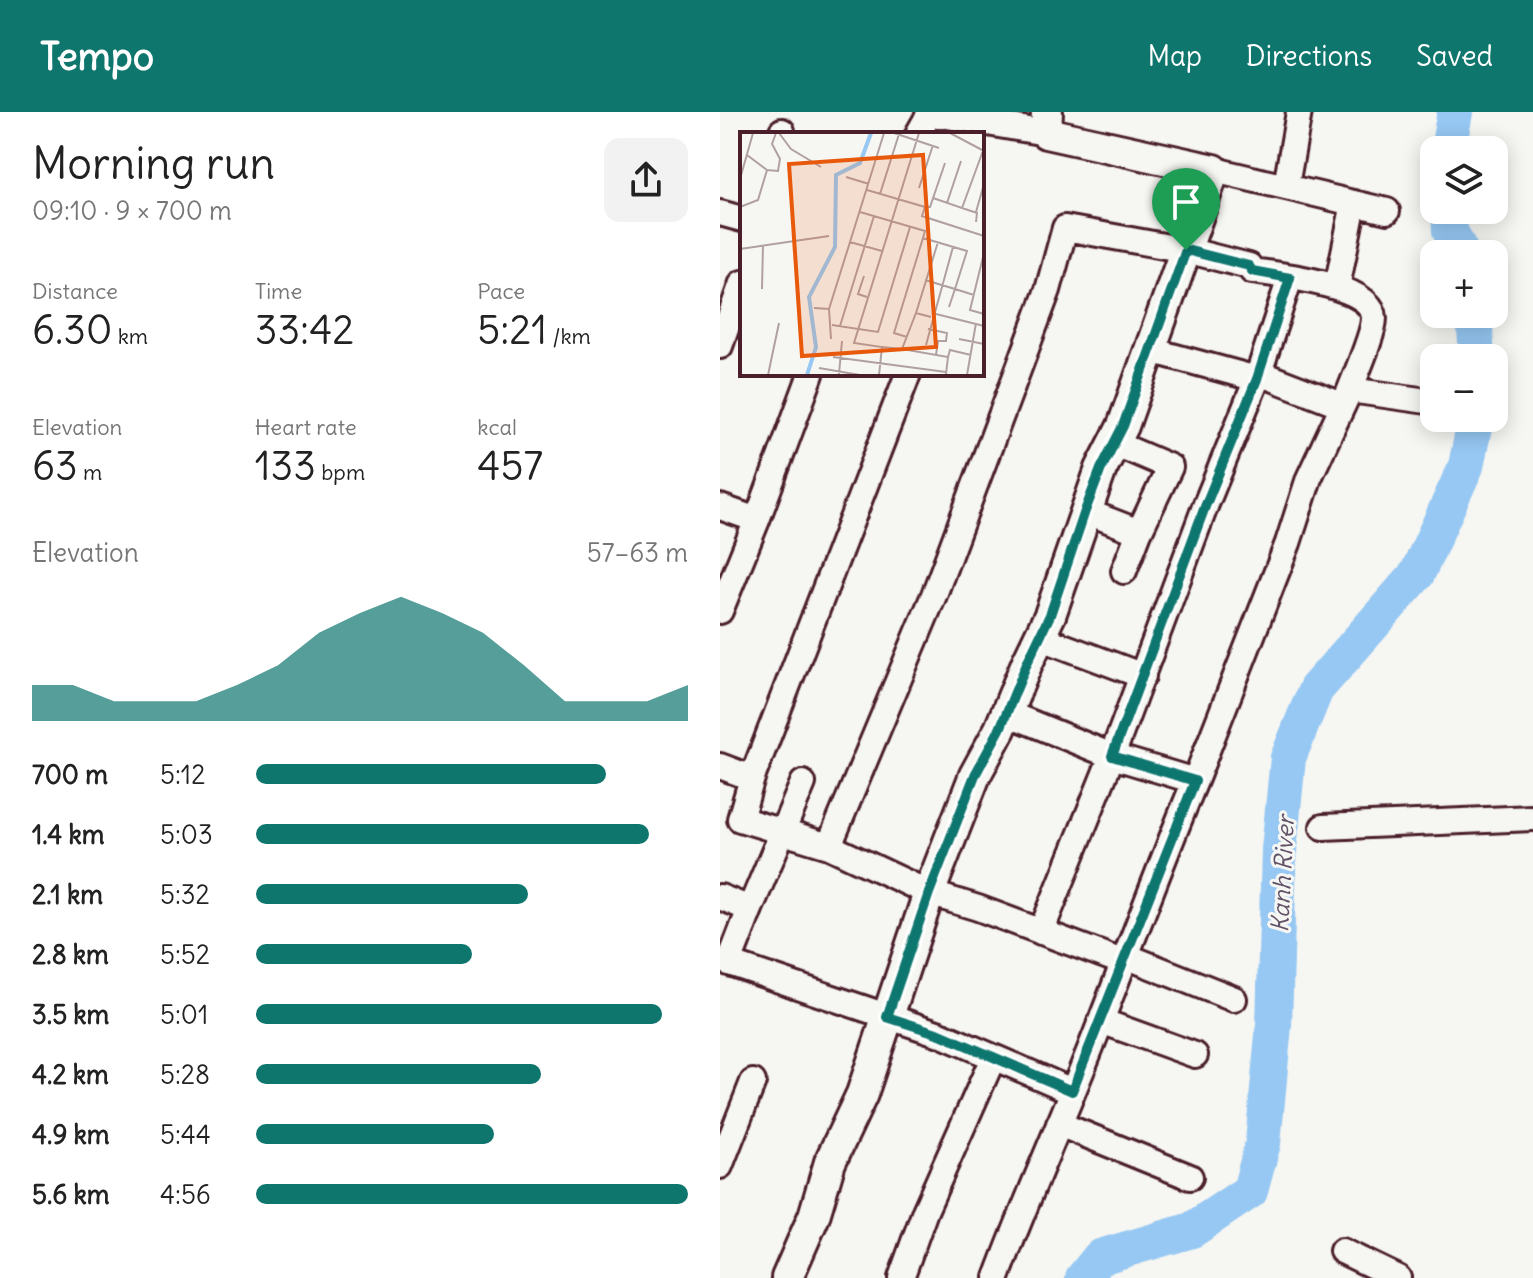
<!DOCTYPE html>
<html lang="en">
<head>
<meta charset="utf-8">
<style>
	body { margin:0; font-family:Delius,sans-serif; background:#f2f2f2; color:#222; height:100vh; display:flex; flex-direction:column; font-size:30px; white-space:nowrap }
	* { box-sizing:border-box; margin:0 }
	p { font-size:26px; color:#767676 }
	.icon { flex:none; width:44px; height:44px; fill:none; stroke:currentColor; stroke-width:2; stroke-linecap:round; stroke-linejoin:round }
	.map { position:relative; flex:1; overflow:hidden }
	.side { display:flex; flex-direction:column; background:#fff; width:720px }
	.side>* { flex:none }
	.controls { position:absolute; left:700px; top:24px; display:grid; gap:16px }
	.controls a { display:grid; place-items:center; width:88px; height:88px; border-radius:16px; background:#fff; box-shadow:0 4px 20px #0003; font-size:40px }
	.pin { position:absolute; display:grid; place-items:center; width:68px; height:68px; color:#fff; margin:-82px -34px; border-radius:50% 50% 50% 0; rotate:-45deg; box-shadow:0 0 8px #0007 }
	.pin .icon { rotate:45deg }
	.round { display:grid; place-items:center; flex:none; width:84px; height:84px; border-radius:16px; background:#f2f2f2 }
	.overview { display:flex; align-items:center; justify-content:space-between; height:136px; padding:0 32px }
	h1 { font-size:44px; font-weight:600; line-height:60px }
	.figures { display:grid; grid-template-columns:repeat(3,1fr); gap:12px; height:136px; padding:8px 32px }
	.figures div { display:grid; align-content:center }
	.figures b { font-size:40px; font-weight:600 }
	.figures small { font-size:22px; font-weight:400 }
	.figures p { font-size:22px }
	.chart { height:224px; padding:16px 32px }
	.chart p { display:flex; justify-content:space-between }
	.chart svg { width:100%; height:144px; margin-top:8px; fill:#0f766e; opacity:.7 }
	ul { padding:0 32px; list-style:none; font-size:26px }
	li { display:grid; grid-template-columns:128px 96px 1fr; align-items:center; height:60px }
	li i { height:20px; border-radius:10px; background:#0f766e }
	header { display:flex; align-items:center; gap:48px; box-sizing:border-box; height:112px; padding:0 40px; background:#0f766e; color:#fff }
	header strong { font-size:38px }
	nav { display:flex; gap:44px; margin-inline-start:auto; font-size:28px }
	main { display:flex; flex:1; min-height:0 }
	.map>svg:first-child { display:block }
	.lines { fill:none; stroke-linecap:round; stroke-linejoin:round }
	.river { stroke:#96c8f3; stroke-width:36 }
	.minor-casing { stroke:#4a1f2b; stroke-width:30 }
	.tertiary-casing { stroke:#4a1f2b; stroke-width:36 }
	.minor { stroke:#f6f6f2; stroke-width:24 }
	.tertiary { stroke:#f6f6f2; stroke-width:30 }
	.route-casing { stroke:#fff; stroke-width:16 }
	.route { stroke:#0f766e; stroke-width:10 }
	.labels { text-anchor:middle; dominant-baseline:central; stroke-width:6; stroke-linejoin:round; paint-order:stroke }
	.water-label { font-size:24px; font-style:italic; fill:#615267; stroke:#f6f6f2 }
	.inset-river { fill:none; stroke:#96c8f3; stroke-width:4 }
	.inset-road { fill:none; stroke:#b1a0a2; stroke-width:2 }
	.view { fill:#e8590c; fill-opacity:0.15; stroke:#e8590c; stroke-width:4 }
	.inset-edge { fill:none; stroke:#4a1f2b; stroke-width:4 }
</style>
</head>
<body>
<header>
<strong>Tempo</strong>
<nav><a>Map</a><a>Directions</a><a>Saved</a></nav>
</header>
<main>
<section class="side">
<div class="overview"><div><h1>Morning run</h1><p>09:10 · 9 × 700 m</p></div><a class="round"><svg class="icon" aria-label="share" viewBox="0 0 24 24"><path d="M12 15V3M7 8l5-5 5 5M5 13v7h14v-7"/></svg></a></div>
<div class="figures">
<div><p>Distance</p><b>6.30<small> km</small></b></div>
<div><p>Time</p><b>33:42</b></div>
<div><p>Pace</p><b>5:21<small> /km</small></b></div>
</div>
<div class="figures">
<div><p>Elevation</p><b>63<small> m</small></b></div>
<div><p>Heart rate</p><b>133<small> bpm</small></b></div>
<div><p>kcal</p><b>457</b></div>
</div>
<div class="chart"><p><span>Elevation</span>57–63 m</p>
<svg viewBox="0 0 160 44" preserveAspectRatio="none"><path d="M0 44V33L10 33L20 38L30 38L40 38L50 33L60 27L70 17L80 11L90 6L100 11L110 17L120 27L130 38L140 38L150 38L160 33V44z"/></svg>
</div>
<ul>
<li><b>700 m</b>5:12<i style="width:81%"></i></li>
<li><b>1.4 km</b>5:03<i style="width:91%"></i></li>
<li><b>2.1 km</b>5:32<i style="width:63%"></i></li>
<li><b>2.8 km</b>5:52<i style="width:50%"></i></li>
<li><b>3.5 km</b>5:01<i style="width:94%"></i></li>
<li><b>4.2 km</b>5:28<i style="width:66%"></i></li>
<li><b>4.9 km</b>5:44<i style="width:55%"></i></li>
<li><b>5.6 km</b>4:56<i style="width:100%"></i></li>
</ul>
</section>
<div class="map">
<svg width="813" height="1166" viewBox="0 0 813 1166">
	<rect width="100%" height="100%" fill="#f6f6f2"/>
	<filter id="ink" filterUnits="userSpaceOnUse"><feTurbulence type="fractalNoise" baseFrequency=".0125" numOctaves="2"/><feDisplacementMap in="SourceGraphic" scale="16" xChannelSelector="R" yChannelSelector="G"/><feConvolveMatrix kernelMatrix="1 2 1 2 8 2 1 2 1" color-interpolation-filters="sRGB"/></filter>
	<g filter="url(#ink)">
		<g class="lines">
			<path class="river" d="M728,38L735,0
				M729,98L730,119L742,142
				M754,202L757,246
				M363,1166L380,1145L472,1118L530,1079L543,1031L554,913L559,738L568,646L596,577L697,462L746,354L756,306"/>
			<g class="minor-casing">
				<path id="minor" d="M62,22V19
					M198,22L210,1L326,21
					M494,58L667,99
					M566,74L579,0
					M0,101L22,107
					M617,175L634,91
					M0,234L22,171
					M430,238L537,267
					M539,261L622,293
					M394,331L450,355L419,420L404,459
					M0,395L37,408
					M365,399L419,420
					M0,499L37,408L91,262
					M319,525L423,564
					M0,654L32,666L20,707L109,734L209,781L258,796L402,850
					M32,666L188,262
					M475,669L568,431L589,366L630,278L714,290
					M603,715L813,706
					M109,734L214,483L328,178L345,116L466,138L529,154L532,159C558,163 653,172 654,206C654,221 636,262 630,278
					M0,785L30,797L9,851L220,922L352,979
					M30,797L83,671
					M321,820L392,644L486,392L537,267L570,166
					M406,844L514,887
					M381,909L475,943
					M339,1012L470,1065
					M0,1054L33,970
					M622,1139L678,1166
					M181,1166L205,1099L273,946
					M277,1166C310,1076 351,990 384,901C414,824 443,746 475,669L392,644L287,601"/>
			</g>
			<g class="tertiary-casing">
				<path id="tertiary" d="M67,1166L94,1104L110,1050L142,982L209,781L255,663L280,617L307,551L330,503L381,357L403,314L494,58L326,21L327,0"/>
			</g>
			<use href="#minor" class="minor"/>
			<use href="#tertiary" class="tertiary"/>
		</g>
	</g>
	<g class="lines" filter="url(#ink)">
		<g class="route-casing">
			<path id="route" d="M466,138L529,154L532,159L570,166L537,267L486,392L392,644L475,669L352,979L220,922L167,905L209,781L255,663L280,617L307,551L330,503L365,399L381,357L403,314Z"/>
		</g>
		<use href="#route" class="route"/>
	</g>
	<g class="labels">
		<g class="water-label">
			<text transform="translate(562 762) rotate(-87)">Kanh River</text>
		</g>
	</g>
	<g transform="translate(20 20)">
		<rect width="244" height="244" fill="#f6f6f2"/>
		<path class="inset-river" d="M67,243L76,215L69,165L95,115L96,43L120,31L131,1"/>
		<path class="inset-road" d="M39,1L51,17L81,35M154,1L199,16M210,1L244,19M7,23L27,38L38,39L40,27L32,12L36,1M106,45L129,52M0,47L13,1M179,56L193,13M127,58L185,75L182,84L244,104M140,62L159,2M193,66L222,76L244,16M207,71L221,29M0,75L18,68L27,38M185,75H190L205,31M222,76L237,81L236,90M120,80L185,99L183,106L227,119L215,157L234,163M236,80L244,52M0,117L89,104M142,119L110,110L144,1M244,121L230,178L244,182M124,144L118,162L127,165M185,148L215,157L209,175M22,157L23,113M74,176L89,177L110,110M89,177L91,207M176,181L198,110M192,181L244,194M92,193L138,200L170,95M100,194L134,84M188,197L207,201L206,209H198L196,223M167,205L154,201L183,106M219,207L244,212M186,213L213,115M142,215L162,217L176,181L191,185M162,217L208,225L206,242M93,225L206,240M208,225L210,218L231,223M79,236L120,243M99,242L102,209M28,243L39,191M139,243L142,215L114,211L179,1M227,243L236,191"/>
		<path class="view" d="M183,23L196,215L62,224L49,32Z"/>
		<rect width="244" height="244" class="inset-edge"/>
	</g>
</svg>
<div class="controls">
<a><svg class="icon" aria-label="layers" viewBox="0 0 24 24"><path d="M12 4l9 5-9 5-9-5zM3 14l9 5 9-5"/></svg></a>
<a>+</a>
<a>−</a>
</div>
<div class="pin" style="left:466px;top:138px;background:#1e9e55"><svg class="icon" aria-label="arrive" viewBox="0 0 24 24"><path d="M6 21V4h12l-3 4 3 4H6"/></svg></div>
</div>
</main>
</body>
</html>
